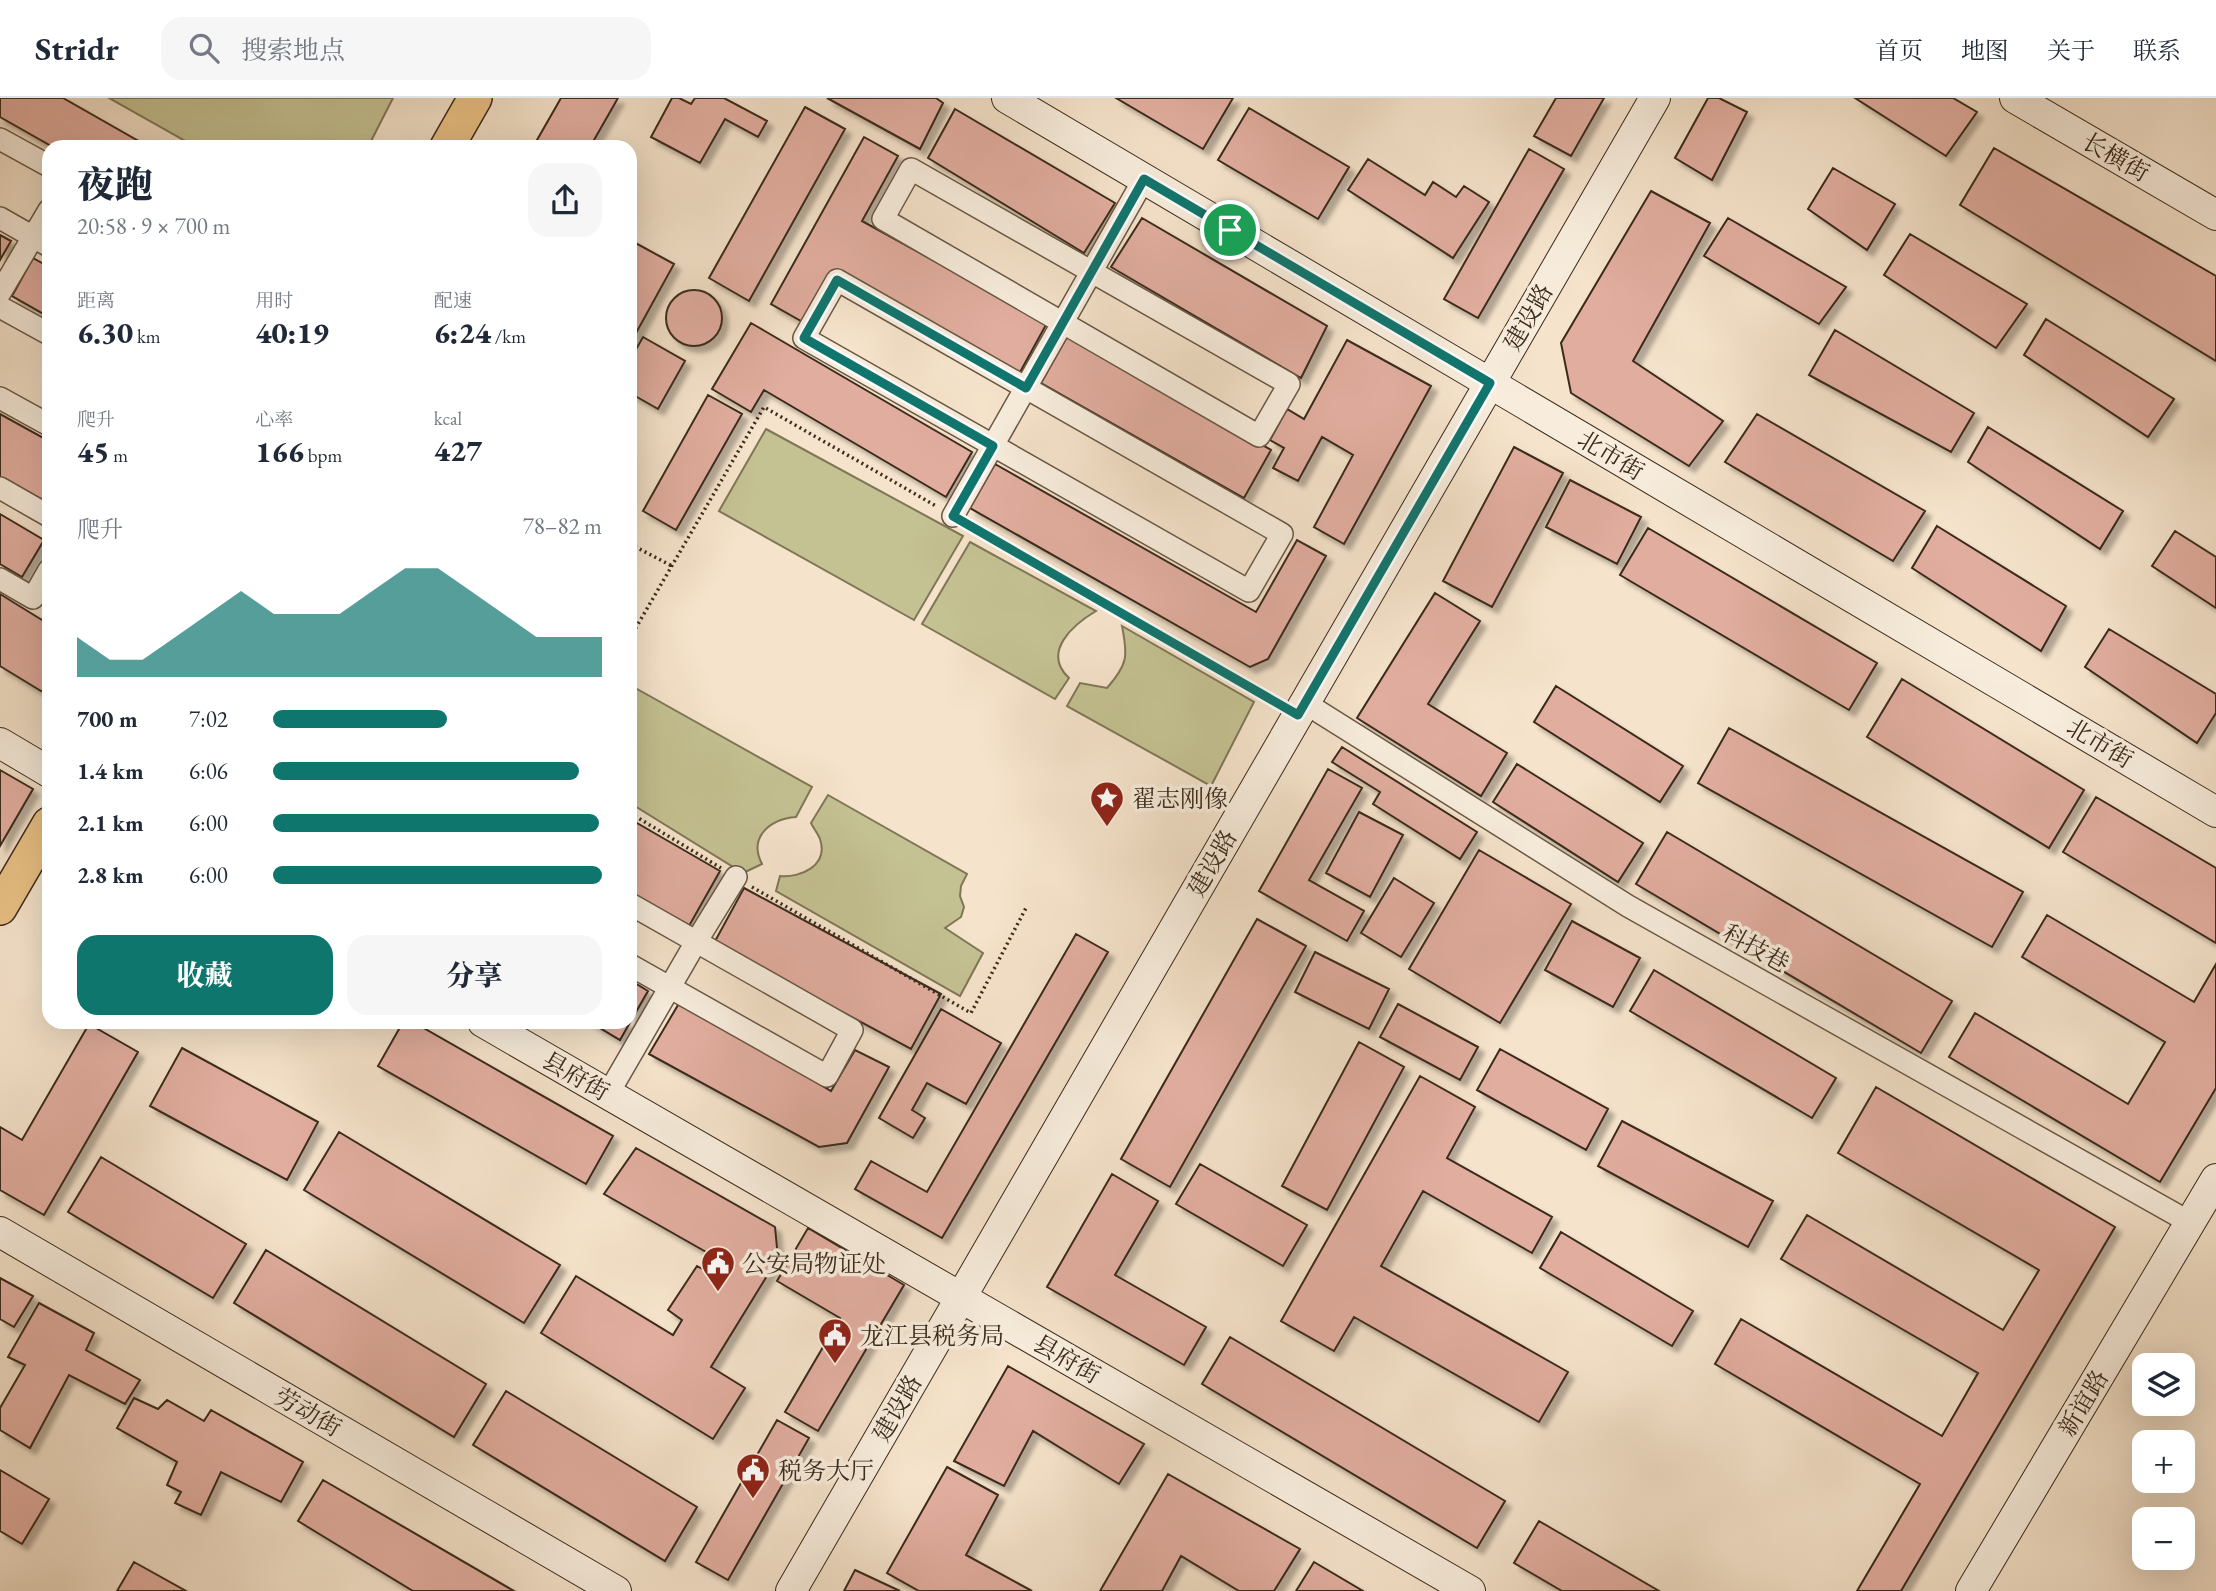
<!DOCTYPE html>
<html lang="zh">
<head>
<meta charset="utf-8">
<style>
	body { margin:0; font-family:"EB Garamond","Noto Serif SC",serif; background:#f6f6f7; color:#1f2937; height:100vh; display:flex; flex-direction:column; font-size:26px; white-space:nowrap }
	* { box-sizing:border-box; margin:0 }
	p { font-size:23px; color:#747a83 }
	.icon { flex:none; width:38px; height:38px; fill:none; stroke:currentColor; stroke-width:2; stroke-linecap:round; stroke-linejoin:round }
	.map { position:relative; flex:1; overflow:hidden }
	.drawer { position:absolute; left:42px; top:42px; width:595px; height:889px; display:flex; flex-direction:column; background:#fff; border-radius:21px; box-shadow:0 7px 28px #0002 }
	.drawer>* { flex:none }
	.controls { position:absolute; left:2132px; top:1255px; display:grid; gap:14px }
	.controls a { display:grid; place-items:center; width:63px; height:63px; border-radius:14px; background:#fff; box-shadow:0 7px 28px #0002; font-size:35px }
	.pin { position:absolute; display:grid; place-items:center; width:60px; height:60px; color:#fff; margin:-30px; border:4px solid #fff; border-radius:50%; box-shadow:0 2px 7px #0007 }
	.round { display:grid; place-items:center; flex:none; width:74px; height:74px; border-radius:21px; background:#f6f6f7 }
	.headline { display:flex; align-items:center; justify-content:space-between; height:119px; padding:0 35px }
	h1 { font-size:38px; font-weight:800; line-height:52px }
	.figures { display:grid; grid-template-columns:repeat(3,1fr); gap:10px; height:119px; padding:7px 35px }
	.figures div { display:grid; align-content:center }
	.figures b { font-size:30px; font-weight:800 }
	.figures small { font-size:19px; font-weight:400 }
	.figures p { font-size:19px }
	.chart { height:196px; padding:14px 35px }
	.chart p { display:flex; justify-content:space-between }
	.chart svg { width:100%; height:126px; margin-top:7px; fill:#0f766e; opacity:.7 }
	.primary-button { display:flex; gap:14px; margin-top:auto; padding:14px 35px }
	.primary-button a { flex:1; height:80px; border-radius:21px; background:#0f766e; color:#fff; font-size:28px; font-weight:800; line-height:80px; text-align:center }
	.primary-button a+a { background:#f6f6f7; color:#1f2937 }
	ul { padding:0 35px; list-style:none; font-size:23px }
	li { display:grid; grid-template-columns:112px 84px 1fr; align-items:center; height:52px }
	li i { height:18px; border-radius:9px; background:#0f766e }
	header { display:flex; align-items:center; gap:42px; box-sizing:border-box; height:98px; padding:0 35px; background:#fff; border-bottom:2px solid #e0e1e3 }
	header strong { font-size:33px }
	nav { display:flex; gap:38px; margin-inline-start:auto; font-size:24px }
	.search { width:490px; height:63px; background:#f6f6f7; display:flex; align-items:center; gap:18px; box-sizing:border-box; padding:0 24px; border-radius:21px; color:#747a83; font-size:26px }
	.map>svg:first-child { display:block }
	.green { fill:#c4c192; stroke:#7f7656; stroke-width:2 }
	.building { fill:#e1ad9f; stroke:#3a2a1b; stroke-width:2; filter:url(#shadow) }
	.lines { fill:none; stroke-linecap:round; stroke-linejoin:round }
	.street-casing { stroke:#695847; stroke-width:24 }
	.secondary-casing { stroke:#3a2a1b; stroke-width:32 }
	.primary-casing { stroke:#3a2a1b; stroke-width:36 }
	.path { stroke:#3a2a1b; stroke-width:3.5; stroke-dasharray:2 3.5; stroke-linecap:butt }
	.street { stroke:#f8eddd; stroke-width:21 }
	.secondary { stroke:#f8eddd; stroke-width:30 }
	.primary { stroke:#eac286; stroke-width:33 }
	.route-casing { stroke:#fff; stroke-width:14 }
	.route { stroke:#0f766e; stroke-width:9 }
	.labels { text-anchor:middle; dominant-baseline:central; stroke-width:7; stroke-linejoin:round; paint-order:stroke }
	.street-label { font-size:24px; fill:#3a2a1b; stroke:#f8eddd }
	.poi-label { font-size:24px; fill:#3a2a1b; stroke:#f8eddd; text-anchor:start }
</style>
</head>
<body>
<header>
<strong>Stridr</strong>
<div class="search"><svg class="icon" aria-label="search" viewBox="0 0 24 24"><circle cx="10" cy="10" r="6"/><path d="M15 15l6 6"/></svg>搜索地点</div>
<nav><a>首页</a><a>地图</a><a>关于</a><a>联系</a></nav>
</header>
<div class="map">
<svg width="2216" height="1493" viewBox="0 0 2216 1493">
	<defs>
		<filter id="shadow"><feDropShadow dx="6" dy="6" stdDeviation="2" flood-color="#0004"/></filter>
	</defs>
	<rect width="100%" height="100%" fill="#f5e3cb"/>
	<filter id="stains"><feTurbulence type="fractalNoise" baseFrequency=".00286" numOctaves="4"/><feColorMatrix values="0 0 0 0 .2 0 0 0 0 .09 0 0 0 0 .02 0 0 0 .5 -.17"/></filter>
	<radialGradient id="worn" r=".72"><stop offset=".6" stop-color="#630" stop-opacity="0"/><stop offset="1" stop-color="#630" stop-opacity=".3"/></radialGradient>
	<path class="green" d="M109,0H393L368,49H196Z
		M766,331L963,438L914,522L719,413Z
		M970,444L1096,513C1074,526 1041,554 1069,580L1055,601L922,526Z
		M1122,528L1254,604L1211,688L1067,608L1080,585L1107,590C1128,566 1128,558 1122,528Z
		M630,587L812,689L796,719C770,721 748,739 762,766L743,775L630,705Z
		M828,697L967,776L961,788L960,798L964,809L961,819L945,830L983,855L960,898L776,793L780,778C800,780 829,768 820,741C818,736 814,731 811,725Z"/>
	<path class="building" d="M0,0H63L149,49H53L0,19Z
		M561,0H618L590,49H533Z
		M672,0H679L691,6L695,0H724L767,23L758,39L725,21L700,65L651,39Z
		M827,0H936L943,5L920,51Z
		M1116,0H1233L1203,51Z
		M1556,0H1604L1571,58L1534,38Z
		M1708,0H1719L1747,14L1712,82L1675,60Z
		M1855,0H1953L1977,14L1946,58Z
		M805,9L845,31L749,203L709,180Z
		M1249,10L1349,69L1318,121L1218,62Z
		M955,11L1115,105L1084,155L928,60Z
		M864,39L898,58L862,123L1047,225L1019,276L837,175L808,227L771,206Z
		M1994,50L2216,178V263L1960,107Z
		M1529,51L1564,71L1478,220L1444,201Z
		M1368,61L1425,97L1433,84L1456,99L1464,88L1489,104L1453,160L1348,92Z
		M1833,70L1895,106L1867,152L1808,111Z
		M1651,93L1710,125L1633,263L1723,323L1689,368L1571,295L1561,245Z
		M1142,120L1327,228L1301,280L1111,169Z
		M1728,120L1846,189L1819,226L1704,158Z
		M1910,136L2027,206L1996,250L1884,177Z
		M0,137L11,143L0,162Z
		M630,142L674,166L630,246Z
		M33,160L49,169V219L12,198Z
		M666 220a28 28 0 1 1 56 0a28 28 0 1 1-56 0Z
		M2046,221L2174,301L2148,339L2024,257Z
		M751,225L972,354L946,399L764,292L751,314L712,291Z
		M1835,232L1974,315L1951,354L1809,277Z
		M1068,237L1271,352L1244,400L1041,285Z
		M643,239L685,263L658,311L630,295V262Z
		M1347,242L1431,288L1344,446L1314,429L1353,357L1322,339L1298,383L1273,370L1284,350L1270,342L1287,311L1304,321Z
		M708,297L742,316L676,432L643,413Z
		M0,316L49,343V406L0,379Z
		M1757,316L1925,413L1893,463L1725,364Z
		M1988,329L2123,413L2100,451L1968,364Z
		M1514,349L1563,375L1492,509L1443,483Z
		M995,366L1256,514L1297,442L1326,458L1268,561L1250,569L970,410Z
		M1570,382L1641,419L1617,466L1546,429Z
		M0,416L44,442L22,479L0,466Z
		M1937,428L2066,508L2041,553L1912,470Z
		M1648,430L1877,565L1849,612L1620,477Z
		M2175,433L2216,459V510L2152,468Z
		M1435,495L1480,523L1428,606L1507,655L1481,698L1357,620Z
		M0,496L42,522L49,513V592L41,593L0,568Z
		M2109,531L2216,596V615L2197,645L2085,569Z
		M1902,581L2084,692L2049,750L1867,639Z
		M1556,588L1683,668L1660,704L1534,624Z
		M1729,630L2023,794L1992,849L1698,685Z
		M1342,649L1477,734L1460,761L1373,706L1380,694L1332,664Z
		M1517,666L1643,745L1618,784L1493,704Z
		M1328,671L1362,690L1309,782L1364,813L1347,843L1259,793Z
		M0,672L33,691L0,748Z
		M2096,699L2216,770V845L2063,754Z
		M1359,714L1403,737L1370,799L1326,775Z
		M630,721L720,773L689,828L630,795Z
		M1667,734L1952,903L1921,955L1636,786Z
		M1479,752L1571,806L1500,925L1409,871Z
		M1394,780L1434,805L1401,859L1361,835Z
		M744,790L941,896L911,951L714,845Z
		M2047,817L2194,904L2216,866V990L2160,1084L1949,959L1975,915L2128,1006L2165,944L2022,859Z
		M1257,821L1306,848L1170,1089L1121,1061Z
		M1572,823L1640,860L1613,909L1545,872Z
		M1076,836L1108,854L942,1140L855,1091L871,1063L927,1094Z
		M1315,854L1389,891L1369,931L1295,894Z
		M1654,872L1836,980L1812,1020L1630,913Z
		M630,882L648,893L620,942L590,924H630Z
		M681,902L831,993L855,952L889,969L847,1045L819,1049L649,956Z
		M1398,906L1478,949L1460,982L1380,939Z
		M941,911L1001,945L966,1006L927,985L912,1012L925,1020L913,1040L879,1020Z
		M403,924H413L613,1038L586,1086L378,968Z
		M89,926L138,954L44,1117L0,1092V1029L22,1042Z
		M1359,944L1404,969L1327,1112L1282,1088Z
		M182,950L318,1024L287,1082L150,1008Z
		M1500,951L1608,1011L1586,1052L1477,992Z
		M1420,978L1475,1009L1447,1060L1552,1119L1532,1155L1423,1093L1381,1168L1568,1274L1539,1324L1354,1219L1334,1253L1281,1223Z
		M1876,989L2115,1129L1901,1493H1857L1920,1386L1715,1266L1741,1221L1942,1338L1978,1275L1781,1161L1807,1117L2003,1232L2039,1172L1838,1055Z
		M1622,1023L1773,1103L1748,1149L1598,1068Z
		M339,1034L560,1167L524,1225L304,1092Z
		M636,1050L775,1129L778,1160L711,1269L745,1290L713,1341L541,1235L576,1178L673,1237L682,1222L668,1212L697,1168L713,1177L722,1163L604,1096Z
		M101,1059L246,1146L213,1200L68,1114Z
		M1200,1066L1307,1127L1283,1168L1176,1106Z
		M1112,1076L1158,1103L1115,1177L1206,1229L1184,1267L1047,1189Z
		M808,1130L904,1187L818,1333L785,1314L840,1220L777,1183Z
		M1561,1134L1693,1213L1672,1248L1540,1170Z
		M266,1152L486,1286L454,1339L234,1205Z
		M0,1180L33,1198L14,1229L0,1221Z
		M39,1205L94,1235L86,1252L140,1282L125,1306L69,1277L30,1350L0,1332V1310L25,1267L8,1259Z
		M1230,1239L1505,1403L1477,1450L1202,1286Z
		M1008,1268L1144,1346L1119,1386L1033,1333L1004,1388L954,1363Z
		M506,1293L697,1409L665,1463L473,1347Z
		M134,1300L158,1311L167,1302L204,1323L211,1312L303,1364L281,1404L221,1374L201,1417L175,1405L181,1394L167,1387L177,1364L117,1330Z
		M777,1322L809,1340L728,1482L696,1464Z
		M947,1369L998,1397L966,1457L1032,1493H919L887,1475Z
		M0,1372L49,1401L22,1446L0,1433Z
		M1168,1376L1300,1451L1274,1493H1239L1181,1458L1162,1493H1100Z
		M323,1382L514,1493H413L298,1423Z
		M1539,1423L1659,1493H1562L1514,1465Z
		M134,1464L186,1493H117Z
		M1314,1464L1363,1493H1296Z
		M855,1472L900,1493H844Z"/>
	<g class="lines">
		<g class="street-casing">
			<path id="street" d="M0,41L49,68
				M911,71L1289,286L1259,338L883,121Z
				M0,120L49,148
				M837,182L1282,436L1249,493L804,240Z
				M0,195L49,112
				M0,209L49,236
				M0,300L49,327
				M0,390L49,418
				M953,418L1144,81
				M0,481L33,500L49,472
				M1305,605L1628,808L2191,1125
				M630,806L852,932L827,978L630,867
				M608,996L696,844L736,779"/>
		</g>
		<g class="secondary-casing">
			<path id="secondary" d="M1007,0L2216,714
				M2015,0L2216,117
				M0,645L49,674
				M483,924L1470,1493
				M0,1134L616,1493
				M791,1493L1655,0
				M1971,1493L2216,1081"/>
		</g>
		<g class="primary-casing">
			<path id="primary" d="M447,49L475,0
				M0,810L49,726"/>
		</g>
		<path class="path" d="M970,428L1279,605
			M630,446L672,468
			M630,540L764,309L936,408
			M630,715L721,770
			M752,789L971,915L1027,808"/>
		<use href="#street" class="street"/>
		<use href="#secondary" class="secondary"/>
		<use href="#primary" class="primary"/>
	</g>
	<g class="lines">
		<g class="route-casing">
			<path id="route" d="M1144,81L1490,285L1298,617L953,418L993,348L804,240L837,182L1026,290Z"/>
		</g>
		<use href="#route" class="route"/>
	</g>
	<defs>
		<g id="sight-pin" transform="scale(1.75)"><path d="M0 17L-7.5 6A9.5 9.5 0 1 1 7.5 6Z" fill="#8f2418" stroke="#f8eddd"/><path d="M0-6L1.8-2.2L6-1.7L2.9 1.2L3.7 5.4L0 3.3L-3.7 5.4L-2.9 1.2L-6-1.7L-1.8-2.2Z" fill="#fff"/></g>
		<g id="civic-pin" transform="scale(1.75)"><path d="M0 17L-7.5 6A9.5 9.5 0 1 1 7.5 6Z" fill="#8f2418" stroke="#f8eddd"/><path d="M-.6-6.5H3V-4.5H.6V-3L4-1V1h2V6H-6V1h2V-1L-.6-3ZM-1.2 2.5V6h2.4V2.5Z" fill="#fff"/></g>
	</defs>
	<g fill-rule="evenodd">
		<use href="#sight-pin" x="1107" y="700"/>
		<use href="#civic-pin" x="718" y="1165"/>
		<use href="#civic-pin" x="835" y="1237"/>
		<use href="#civic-pin" x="753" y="1372"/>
	</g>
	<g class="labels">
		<g class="street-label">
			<text transform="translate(2116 59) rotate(30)">长横街</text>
			<text transform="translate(1528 219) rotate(-60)">建设路</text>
			<text transform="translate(1611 357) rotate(31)">北市街</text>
			<text transform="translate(2100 645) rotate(31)">北市街</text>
			<text transform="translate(1212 765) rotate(-60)">建设路</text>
			<text transform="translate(1756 850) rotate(29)">科技巷</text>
			<text transform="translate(576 978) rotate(30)">县府街</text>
			<text transform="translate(1067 1261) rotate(30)">县府街</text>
			<text transform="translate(2083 1305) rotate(-59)">新谊路</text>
			<text transform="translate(897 1310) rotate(-60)">建设路</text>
			<text transform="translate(308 1314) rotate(30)">劳动街</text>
		</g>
		<g class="poi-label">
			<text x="1132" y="700">翟志刚像</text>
			<text x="742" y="1165">公安局物证处</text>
			<text x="860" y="1237">龙江县税务局</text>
			<text x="778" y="1372">税务大厅</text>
		</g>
	</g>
	<rect width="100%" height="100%" filter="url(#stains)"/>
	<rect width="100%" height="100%" fill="url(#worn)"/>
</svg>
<div class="controls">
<a><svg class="icon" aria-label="layers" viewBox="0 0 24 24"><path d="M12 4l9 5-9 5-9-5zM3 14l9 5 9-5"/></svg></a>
<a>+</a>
<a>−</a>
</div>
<div class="pin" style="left:1230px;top:132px;background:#1e9e55"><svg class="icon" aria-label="arrive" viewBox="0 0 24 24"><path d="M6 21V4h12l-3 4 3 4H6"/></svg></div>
<section class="drawer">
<div class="headline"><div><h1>夜跑</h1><p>20:58 · 9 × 700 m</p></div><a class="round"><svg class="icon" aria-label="share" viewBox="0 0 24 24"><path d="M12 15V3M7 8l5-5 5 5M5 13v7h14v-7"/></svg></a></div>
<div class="figures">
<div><p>距离</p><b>6.30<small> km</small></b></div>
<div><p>用时</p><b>40:19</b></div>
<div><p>配速</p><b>6:24<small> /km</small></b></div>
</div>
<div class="figures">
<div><p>爬升</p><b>45<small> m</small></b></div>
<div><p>心率</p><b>166<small> bpm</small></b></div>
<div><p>kcal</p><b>427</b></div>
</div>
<div class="chart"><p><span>爬升</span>78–82 m</p>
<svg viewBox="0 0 160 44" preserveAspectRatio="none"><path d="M0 44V30L10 38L20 38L30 30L40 22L50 14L60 22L70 22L80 22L90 14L100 6L110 6L120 14L130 22L140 30L150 30L160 30V44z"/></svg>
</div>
<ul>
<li><b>700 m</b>7:02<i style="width:53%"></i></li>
<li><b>1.4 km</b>6:06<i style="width:93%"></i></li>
<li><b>2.1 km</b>6:00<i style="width:99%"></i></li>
<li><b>2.8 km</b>6:00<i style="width:100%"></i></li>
</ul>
<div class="primary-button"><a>收藏</a><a>分享</a></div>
</section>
</div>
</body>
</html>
